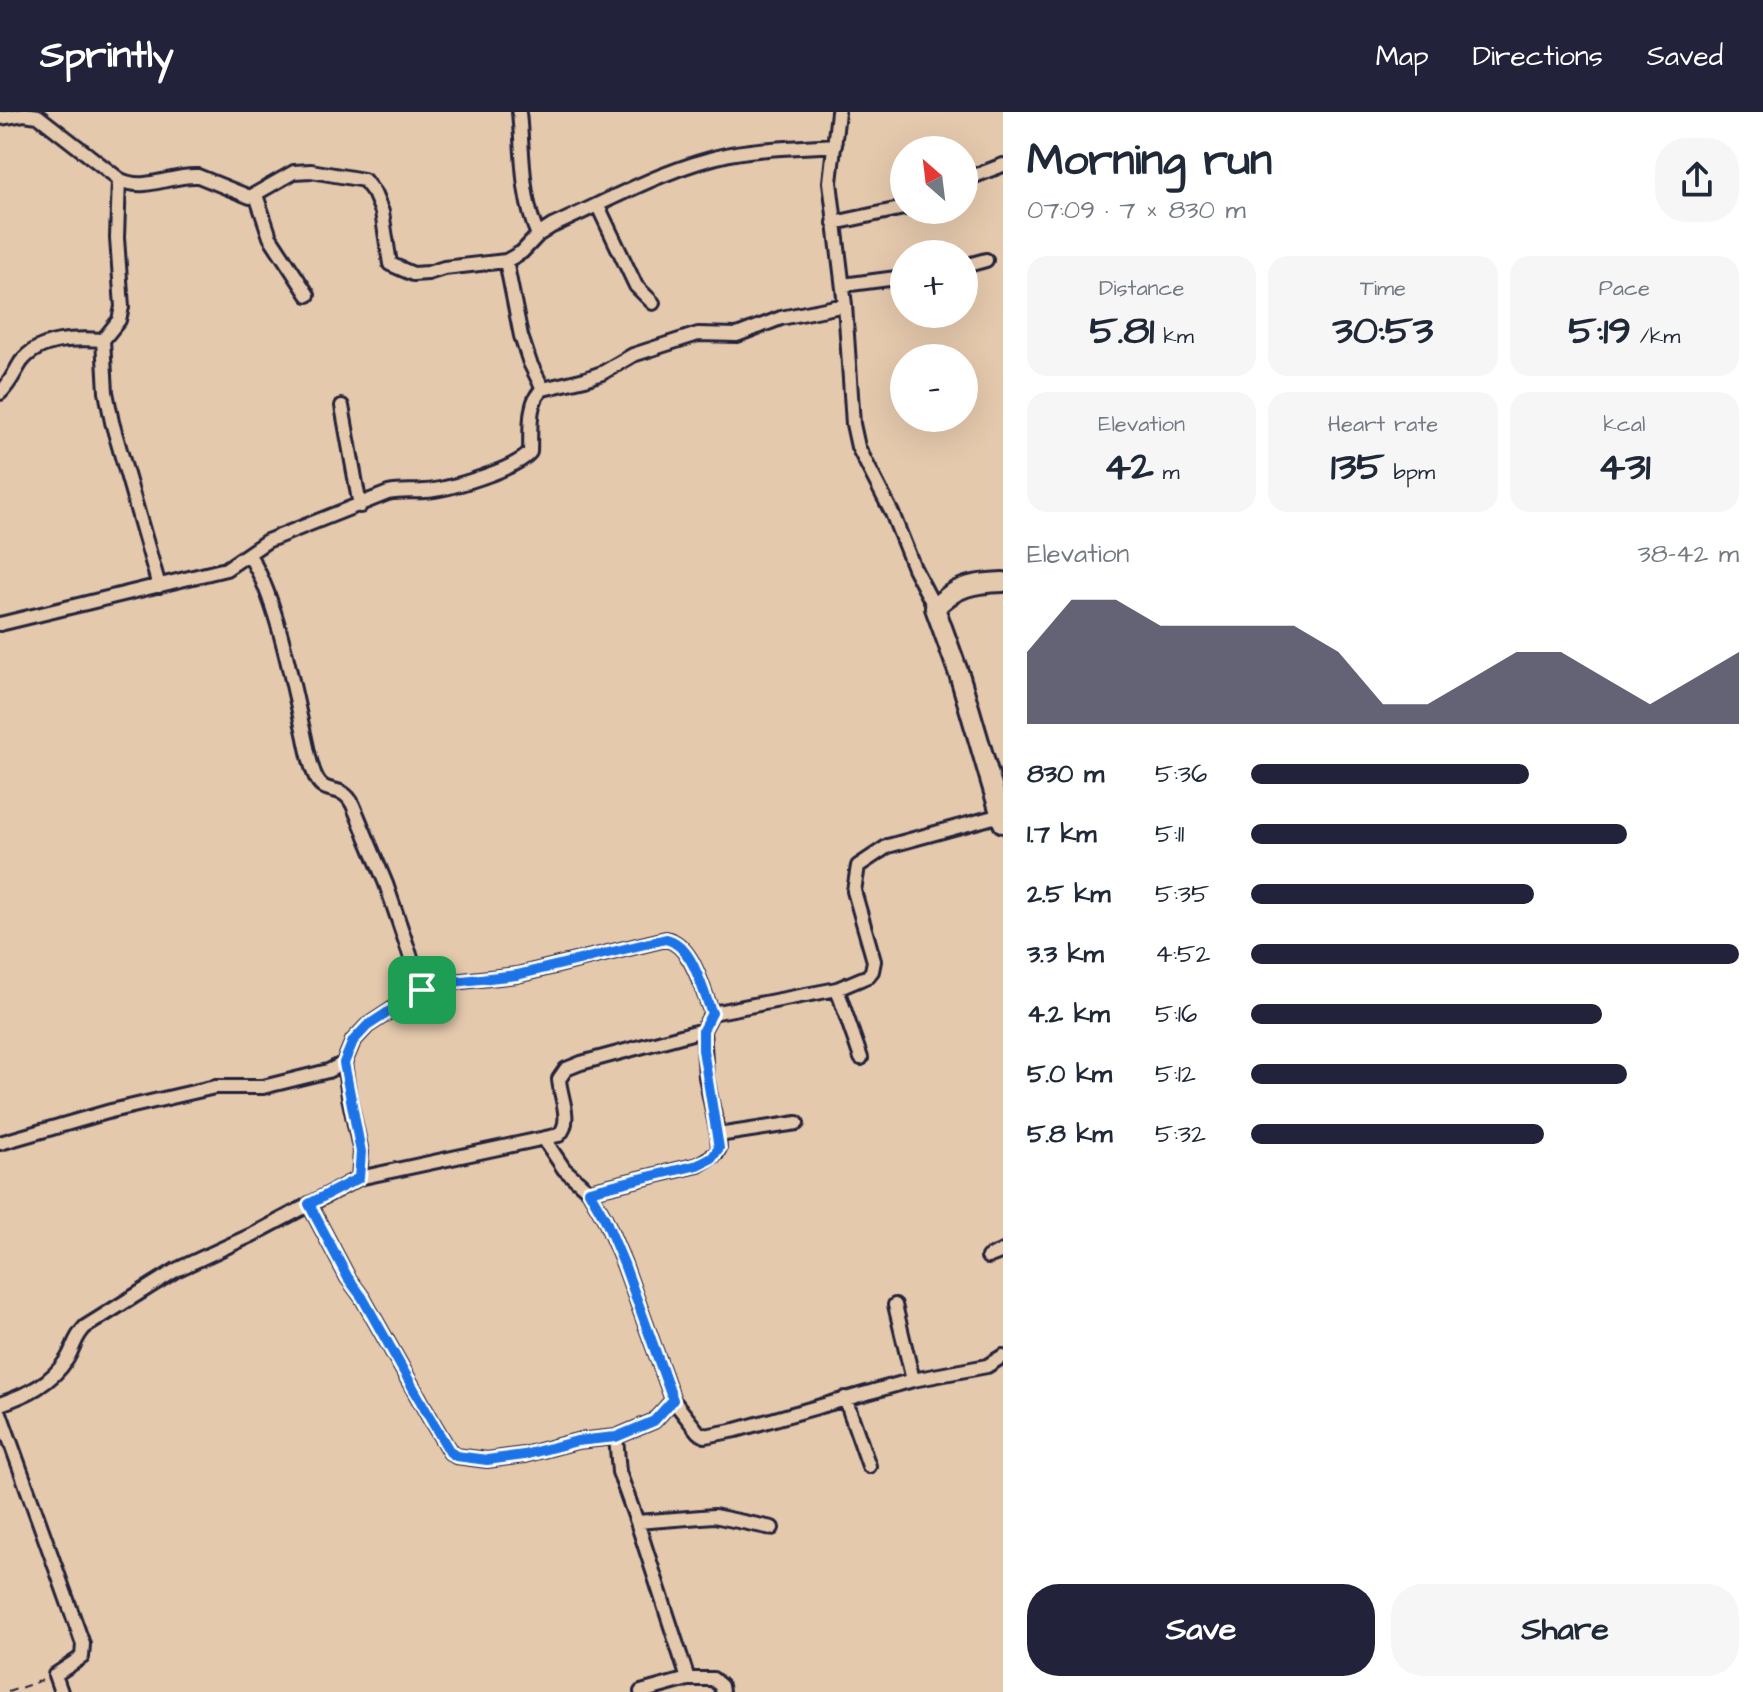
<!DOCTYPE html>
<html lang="en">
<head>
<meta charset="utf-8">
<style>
	body { margin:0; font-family:"Architects Daughter",sans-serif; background:#f6f6f7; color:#1f2937; height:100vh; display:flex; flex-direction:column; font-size:30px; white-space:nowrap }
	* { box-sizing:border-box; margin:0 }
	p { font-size:26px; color:#747a83 }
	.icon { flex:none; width:44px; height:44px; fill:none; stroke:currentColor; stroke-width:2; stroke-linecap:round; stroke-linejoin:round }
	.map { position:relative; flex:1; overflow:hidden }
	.panel { display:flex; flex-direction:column; background:#fff; width:760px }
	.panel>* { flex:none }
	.needle { width:52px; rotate:332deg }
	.buttons { position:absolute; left:890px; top:24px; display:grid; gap:16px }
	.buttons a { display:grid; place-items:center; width:88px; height:88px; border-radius:50%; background:#fff; box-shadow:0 8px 32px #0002; font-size:40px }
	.pin { position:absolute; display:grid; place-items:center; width:68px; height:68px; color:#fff; margin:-34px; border-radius:16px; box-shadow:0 4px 12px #0006 }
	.round { display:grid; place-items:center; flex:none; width:84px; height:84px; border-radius:32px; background:#f6f6f7 }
	.summary { display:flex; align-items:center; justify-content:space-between; height:136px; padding:0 24px }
	h1 { font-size:44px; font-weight:700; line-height:60px }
	.stats { display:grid; grid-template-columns:repeat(3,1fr); gap:12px; height:136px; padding:8px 24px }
	.stats div { display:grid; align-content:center; border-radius:20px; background:#f6f6f7; text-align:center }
	.stats b { font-size:40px; font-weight:700 }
	.stats small { font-size:22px; font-weight:400 }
	.stats p { font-size:22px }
	.chart { height:224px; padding:16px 24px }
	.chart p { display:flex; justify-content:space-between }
	.chart svg { width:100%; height:144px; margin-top:8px; fill:#22223b; opacity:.7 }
	.cta { display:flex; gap:16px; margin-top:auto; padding:16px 24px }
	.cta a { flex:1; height:92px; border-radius:32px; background:#22223b; color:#fff; font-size:32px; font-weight:700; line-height:92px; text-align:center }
	.cta a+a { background:#f6f6f7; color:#1f2937 }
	ul { padding:0 24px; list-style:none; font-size:26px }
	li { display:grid; grid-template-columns:128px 96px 1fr; align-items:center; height:60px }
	li i { height:20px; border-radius:10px; background:#22223b }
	header { display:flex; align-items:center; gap:48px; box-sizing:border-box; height:112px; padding:0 40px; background:#22223b; color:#fff }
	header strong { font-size:38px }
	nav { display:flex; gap:44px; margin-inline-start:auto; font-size:28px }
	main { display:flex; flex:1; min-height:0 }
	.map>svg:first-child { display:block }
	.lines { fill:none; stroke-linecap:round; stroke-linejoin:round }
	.street-casing { stroke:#22223b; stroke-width:18 }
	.secondary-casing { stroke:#22223b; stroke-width:24 }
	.path { stroke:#22223b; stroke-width:2; stroke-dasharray:8 6; stroke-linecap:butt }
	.street { stroke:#e5c9ad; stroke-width:12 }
	.secondary { stroke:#e5c9ad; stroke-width:18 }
	.route-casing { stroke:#fff; stroke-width:16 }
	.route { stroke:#1a73e8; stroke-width:10 }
</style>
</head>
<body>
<header>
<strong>Sprintly</strong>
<nav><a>Map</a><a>Directions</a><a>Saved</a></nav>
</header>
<main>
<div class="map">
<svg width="1003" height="1580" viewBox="0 0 1003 1580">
	<rect width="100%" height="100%" fill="#e5c9ad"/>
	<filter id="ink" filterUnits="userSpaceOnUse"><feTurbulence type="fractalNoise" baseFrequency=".0125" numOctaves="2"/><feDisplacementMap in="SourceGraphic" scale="16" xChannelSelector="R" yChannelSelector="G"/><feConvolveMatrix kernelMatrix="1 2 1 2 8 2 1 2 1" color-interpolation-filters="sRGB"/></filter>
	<g filter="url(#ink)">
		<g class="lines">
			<g class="street-casing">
				<path id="street" d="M519,0C523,39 521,86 538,123
					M838,0L830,70L845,193L853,312L858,335L892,401L914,456L935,496
					M0,6L24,2L38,4L119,67L117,126L122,195L119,208L103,228L106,280L112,310L159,474
					M119,67C144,81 171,62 198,64L250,85L294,60L311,59L364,68L374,81L382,100L390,152L413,162L428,161L444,156L506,149L522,140L538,123L552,114C610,88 668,55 730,42C764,35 801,36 835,33
					M964,68L1003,53
					M256,83L270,125L308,183
					M598,94L636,174L653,191
					M834,111L904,96
					M506,149L521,224L530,251L543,277
					M964,154L986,148
					M843,173L904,165
					M0,281C10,272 14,261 21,250C39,226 76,226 103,228
					M342,294L360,394
					M248,442C275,480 291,565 302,613C306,628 308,646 314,661C324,688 340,668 353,693L386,772L422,878
					M0,512L226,457L267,429L388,381C402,378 412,380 425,379C447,378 517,357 530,340C531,322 527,288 543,277L585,267L602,261L633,243L698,222L737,223L781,206L845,193
					M837,877L861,946
					M712,901L837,877L868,864L872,859L874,849L854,779L858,754L888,734L1001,703
					M718,1023L797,1011
					M544,1027L564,1057L589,1079L605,1107L624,1152L673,1288
					M0,1031L111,999L215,975H263L328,959L344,951
					M359,1066L361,1040L349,985L344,951L353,929L367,914L422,878L444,871L517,863L666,827C693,833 702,878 712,901
					M589,1079L698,1053L716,1042L719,1036L718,1023L706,965L703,918
					M309,1092L348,1166L362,1185L434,1313L450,1340L456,1344L487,1348L524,1343L577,1329L616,1325L654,1309L673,1288L698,1320L705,1324L736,1318L913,1268L987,1254L1003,1244
					M988,1145L1003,1139
					M895,1193L913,1268
					M845,1286L869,1354
					M0,1292C26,1283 51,1272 67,1247C75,1234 73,1228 85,1215L176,1158L254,1122L359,1066L559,1023C573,1009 560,985 559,967L566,957L581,951L703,918L712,901
					M0,1301L83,1532L82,1545L55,1563L61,1580
					M616,1325L619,1360L637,1410L714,1404L772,1416
					M637,1410L688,1567
					M641,1580L688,1567H713L721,1574L722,1580"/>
			</g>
			<g class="secondary-casing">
				<path id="secondary" d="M1003,470C974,471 955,474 935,496L960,565L1003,711"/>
			</g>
			<path class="path" d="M8,1580L43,1568"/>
			<use href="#street" class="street"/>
			<use href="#secondary" class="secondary"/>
		</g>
	</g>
	<g class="lines" filter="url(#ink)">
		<g class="route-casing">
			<path id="route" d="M666,827C693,833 702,878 712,901L703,918V938L719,1036L712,1046L698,1053L589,1079L605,1107L624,1152L673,1288L654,1309L616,1325L577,1329L524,1343L487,1348L456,1344L450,1340L434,1313L362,1185L348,1166L309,1092L359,1066L361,1040L344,951L353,929L367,914L422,878L444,871L517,863Z"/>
		</g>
		<use href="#route" class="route"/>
	</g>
</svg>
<div class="buttons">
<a><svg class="needle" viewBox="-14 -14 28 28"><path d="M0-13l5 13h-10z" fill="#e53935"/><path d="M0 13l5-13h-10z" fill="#747a83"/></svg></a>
<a>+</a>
<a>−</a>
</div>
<div class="pin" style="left:422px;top:878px;background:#1e9e55"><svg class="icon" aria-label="arrive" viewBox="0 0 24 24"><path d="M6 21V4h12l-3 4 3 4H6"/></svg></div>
</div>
<section class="panel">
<div class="summary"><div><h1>Morning run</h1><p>07:09 · 7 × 830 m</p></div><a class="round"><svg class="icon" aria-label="share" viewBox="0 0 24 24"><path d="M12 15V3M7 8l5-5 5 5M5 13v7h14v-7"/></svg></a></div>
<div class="stats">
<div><p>Distance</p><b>5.81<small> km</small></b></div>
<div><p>Time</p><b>30:53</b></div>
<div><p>Pace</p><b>5:19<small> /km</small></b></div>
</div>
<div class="stats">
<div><p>Elevation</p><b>42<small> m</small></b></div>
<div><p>Heart rate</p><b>135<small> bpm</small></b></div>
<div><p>kcal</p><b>431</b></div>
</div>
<div class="chart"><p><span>Elevation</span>38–42 m</p>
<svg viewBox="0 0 160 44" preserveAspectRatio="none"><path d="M0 44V22L10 6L20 6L30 14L40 14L50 14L60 14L70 22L80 38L90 38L100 30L110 22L120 22L130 30L140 38L150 30L160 22V44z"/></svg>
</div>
<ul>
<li><b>830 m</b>5:36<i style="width:57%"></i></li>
<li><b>1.7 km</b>5:11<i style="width:77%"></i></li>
<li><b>2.5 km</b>5:35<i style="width:58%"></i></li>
<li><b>3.3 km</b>4:52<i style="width:100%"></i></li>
<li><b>4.2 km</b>5:16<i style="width:72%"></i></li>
<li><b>5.0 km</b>5:12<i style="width:77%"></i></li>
<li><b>5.8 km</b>5:32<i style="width:60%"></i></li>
</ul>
<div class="cta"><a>Save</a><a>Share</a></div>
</section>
</main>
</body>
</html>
